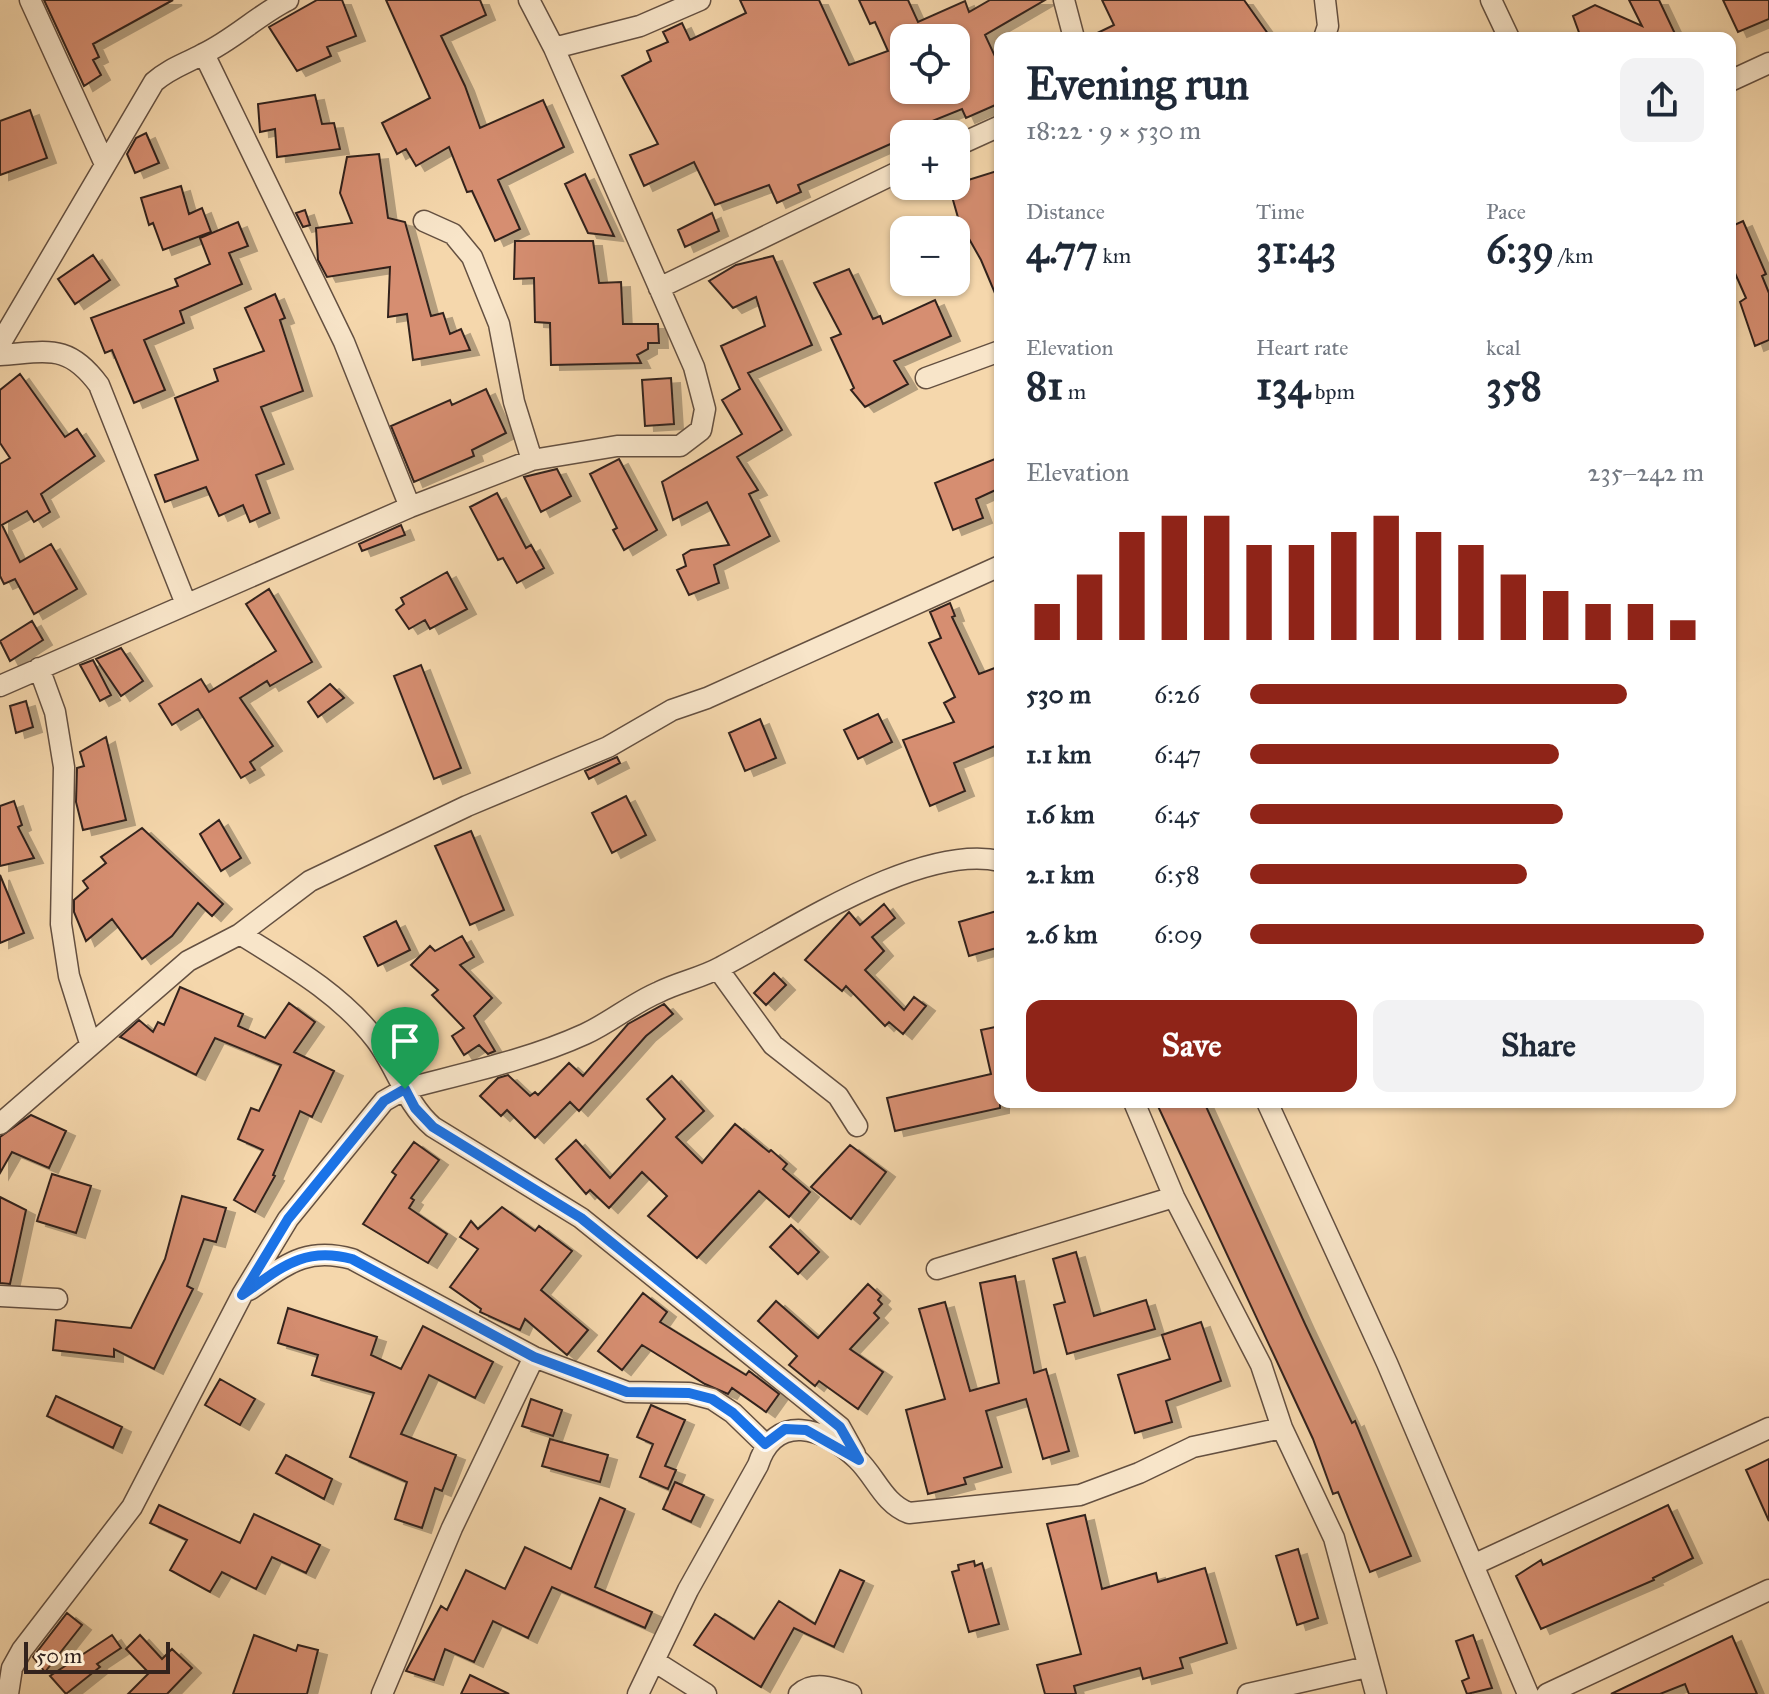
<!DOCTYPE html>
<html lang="en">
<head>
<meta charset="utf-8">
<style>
	body { margin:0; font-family:"IM FELL Great Primer",serif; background:#f2f2f3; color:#1f2937; height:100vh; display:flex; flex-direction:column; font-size:30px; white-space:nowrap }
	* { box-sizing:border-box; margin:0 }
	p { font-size:26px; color:#747a83 }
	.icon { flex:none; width:44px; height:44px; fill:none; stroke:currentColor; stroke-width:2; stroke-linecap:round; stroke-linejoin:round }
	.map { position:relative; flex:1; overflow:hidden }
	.panel { position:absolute; left:994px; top:32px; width:742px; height:1076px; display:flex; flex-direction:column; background:#fff; border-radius:16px; box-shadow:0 2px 6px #0004 }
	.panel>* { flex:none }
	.tools { position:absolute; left:890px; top:24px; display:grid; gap:16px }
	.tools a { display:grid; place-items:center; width:80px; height:80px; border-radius:16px; background:#fff; box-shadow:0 2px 6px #0004; font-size:40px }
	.scale { position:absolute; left:24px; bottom:20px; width:146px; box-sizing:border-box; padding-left:8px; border:4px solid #33231d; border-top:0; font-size:22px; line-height:28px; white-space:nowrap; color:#33231d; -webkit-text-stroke:6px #f8e5c9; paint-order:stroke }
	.pin { position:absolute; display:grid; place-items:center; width:68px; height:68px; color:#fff; margin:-82px -34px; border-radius:50% 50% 50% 0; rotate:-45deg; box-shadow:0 0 8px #0007 }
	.pin .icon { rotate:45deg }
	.round { display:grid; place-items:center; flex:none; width:84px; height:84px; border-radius:16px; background:#f2f2f3 }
	.headline { display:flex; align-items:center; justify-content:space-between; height:136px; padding:0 32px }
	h1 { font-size:44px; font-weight:700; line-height:60px }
	.figures { display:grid; grid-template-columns:repeat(3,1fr); gap:12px; height:136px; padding:8px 32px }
	.figures div { display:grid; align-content:center }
	.figures b { font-size:40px; font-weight:700 }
	.figures small { font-size:22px; font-weight:400 }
	.figures p { font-size:22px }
	.chart { height:224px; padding:16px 32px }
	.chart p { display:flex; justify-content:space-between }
	.chart svg { width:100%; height:144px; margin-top:8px; stroke:#8f2418; stroke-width:6 }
	.cta { display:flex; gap:16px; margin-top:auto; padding:16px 32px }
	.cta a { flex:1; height:92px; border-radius:16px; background:#8f2418; color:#fff; font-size:32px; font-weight:700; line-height:92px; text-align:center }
	.cta a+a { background:#f2f2f3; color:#1f2937 }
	ul { padding:0 32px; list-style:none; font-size:26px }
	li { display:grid; grid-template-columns:128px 96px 1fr; align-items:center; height:60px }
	li i { height:20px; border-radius:10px; background:#8f2418 }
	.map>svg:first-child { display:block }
	.building { fill:#d68e71; stroke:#33231d; stroke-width:2; fill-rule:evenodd; filter:url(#shadow) }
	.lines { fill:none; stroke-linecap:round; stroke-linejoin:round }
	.minor-casing { stroke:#645041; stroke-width:23 }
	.minor { stroke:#f8e5c9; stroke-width:20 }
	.route-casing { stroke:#fff; stroke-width:16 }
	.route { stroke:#1a73e8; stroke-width:10 }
</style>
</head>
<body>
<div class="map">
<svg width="1769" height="1694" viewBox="0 0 1769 1694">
	<defs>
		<filter id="shadow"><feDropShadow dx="9" dy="5" stdDeviation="0" flood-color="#0004"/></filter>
	</defs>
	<rect width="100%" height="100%" fill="#f5d7ac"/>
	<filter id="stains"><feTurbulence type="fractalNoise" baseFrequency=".0025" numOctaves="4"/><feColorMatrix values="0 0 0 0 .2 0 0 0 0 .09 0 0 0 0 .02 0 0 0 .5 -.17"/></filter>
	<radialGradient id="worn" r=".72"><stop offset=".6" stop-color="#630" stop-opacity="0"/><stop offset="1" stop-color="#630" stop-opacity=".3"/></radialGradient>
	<path class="building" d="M44,0H173L93,44L99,57L93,60L101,75L84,86Z
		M317,0H342L356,36L327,47L331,56L297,71L269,27Z
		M386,0H480L486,15L441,36L465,86L480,128L543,100L564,147L498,180L520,229L495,241L472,191L467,192L449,147L416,166L406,149L397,154L382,123L430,98Z
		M740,0H819L849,65L888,51L875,22L870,24L859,0H908L918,22L965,1L969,12L990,0H1045L985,35L1000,67V103L966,118L962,109L905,132L904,138L798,185L801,192L777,203L769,185L715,205L694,162L644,186L630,155L658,144L622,76L651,61L647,51L668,42L663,32L682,23L690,40L746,13ZM904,38H956V90H931L904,101Z
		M1102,0H1244L1271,38H1087L1114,25Z
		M1629,0H1659L1677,38H1581L1573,16L1595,5L1642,26Z
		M1723,0H1769V19L1738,32Z
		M315,95L322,124L334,123L340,149L277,157L275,129L260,132L258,104Z
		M30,110L47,158L0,175V121Z
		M146,133L159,163L135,173L127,154L136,138Z
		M379,154L388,218L405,222L431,316L443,313L450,334L461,329L470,350L413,360L407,314L388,317L390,267L327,277L318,260L316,228L352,223L340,193L347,157Z
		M1000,170V305L981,260L959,221L949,186Z
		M585,174L614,236L588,233L565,184Z
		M181,186L189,214L202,208L211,232L163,250L153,223L149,225L141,198Z
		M305,210L310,225L303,227L296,213Z
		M712,213L719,231L685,247L678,230Z
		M1743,221L1766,274L1762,276L1769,293V340L1755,346L1740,302L1746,298L1730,262V227Z
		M238,222L248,246L229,253L242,284L180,311L184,323L144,340L165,390L134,403L112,350L105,353L91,318L178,286L175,279L210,264L200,238Z
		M515,241H593L599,283L621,282L623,324H658L659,343H648V349L637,355L641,363L551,365L550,323L535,322L534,278L514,279Z
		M93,255L110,280L75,304L58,279Z
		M773,256L812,345L748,373L782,430L737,457L758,490L749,494L770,536L714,565L719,583L689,595L677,570L686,566L683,555L691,550L729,545L707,502L673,520L662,482L742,434L722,400L740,389L721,346L765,326L756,297L733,308L709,281L736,265Z
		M849,269L873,319L880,316L883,324L935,300L951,336L894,361L908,384L865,407L851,390L854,388L831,338L841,334L814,283Z
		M275,294L285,318L280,320L303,391L261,407L284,464L256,475L270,513L250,522L243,505L219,516L206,487L165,502L155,475L198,460L175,398L218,381L214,369L264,351L245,308Z
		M20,374L65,437L77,429L95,456L41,494L50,512L34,522L27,511L2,525L20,562L51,544L77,589L34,614L15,579L4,584L0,576V464L10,458L0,443V390Z
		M671,378L674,424L645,426L642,380Z
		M486,389L506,433L472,450L474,456L414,482L391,426L450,400L452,405Z
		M1000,457V488L976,499L983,518L953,530L935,483Z
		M619,459L657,530L624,550L613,530L617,528L590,474Z
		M557,469L571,496L541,512L524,477Z
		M497,493L526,548L531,545L544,568L517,583L503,558L498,560L470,507Z
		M401,525L405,535L362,551L359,544Z
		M447,572L467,609L430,629L425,620L409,629L396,610L404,604L401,598Z
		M269,589L312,662L270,686L267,681L240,698L273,746L250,762L255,770L241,778L198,709L172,725L159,704L201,679L209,692L276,651L246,604Z
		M950,603L955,616L952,617L979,674L1000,666V744L954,763L965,791L930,806L903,740L954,722L944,703L955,697L929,643L941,638L930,612Z
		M32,621L43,640L10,661L0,641Z
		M121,648L143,681L121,696L96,659Z
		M93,660L111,695L100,701L80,665Z
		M421,665L461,768L434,779L394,676Z
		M330,684L344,698L318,717L308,702Z
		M26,701L33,727L16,733L10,706Z
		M878,714L892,742L858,759L844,730Z
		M760,719L776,758L745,771L729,733Z
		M106,737L126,820L83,830L76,802L77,768L84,766L80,752Z
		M617,757L620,763L589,779L585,771Z
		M626,796L646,835L612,853L592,813Z
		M14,801L22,825L18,827L34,858L0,866V806Z
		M219,820L241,858L221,871L200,834Z
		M142,828L223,904L212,916L198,903L172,936L142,959L112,919L86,941L74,912V900L88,888L83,881L106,863L101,857Z
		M471,831L504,910L470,925L435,846Z
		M0,875L24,933L0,943Z
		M884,904L895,918L872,937L884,951L865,970L904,1010L914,997L926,1006L903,1034L889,1022L885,1026L846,986L842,991L805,960L849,912L860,925Z
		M1000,910V947L969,956L959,922Z
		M396,921L410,950L378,966L364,937Z
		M462,936L474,957L460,965L492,998L474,1016L495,1051L488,1054L479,1045L464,1055L452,1036L464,1028L432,995L438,990L411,965L430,946L435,951Z
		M774,973L786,985L766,1005L754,993Z
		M180,987L243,1014L238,1026L265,1038L289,1003L315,1022L294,1052L334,1071L312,1117L300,1111L273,1175L275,1176L255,1212L234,1200L263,1150L238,1139L251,1108L259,1111L281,1065L215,1038L196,1075L120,1037L139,1020L153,1032L158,1022L164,1025Z
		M664,1004L673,1014L646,1036L579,1111L570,1102L535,1138L507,1110L501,1116L480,1096L498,1078L508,1075L530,1096L535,1092L538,1095L569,1063L583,1076L628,1024Z
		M1000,1026V1108L895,1131L887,1098L991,1074L981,1030Z
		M672,1076L704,1111L676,1137L702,1163L735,1124L769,1152L771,1150L787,1164L783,1169L810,1192L789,1217L759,1191L697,1258L648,1216L667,1196L642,1172L609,1208L590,1190L586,1194L556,1159L576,1140L610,1178L665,1119L647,1099Z
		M1156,1102H1204L1305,1324L1352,1423L1355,1421L1411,1556L1370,1572L1338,1492L1333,1494L1313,1439Z
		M31,1115L66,1131L49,1168L12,1152L0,1173V1137Z
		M414,1142L439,1160L411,1198L414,1200L409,1208L447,1234L428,1263L363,1224L396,1175L392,1172Z
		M850,1145L886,1172L851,1219L811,1187Z
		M52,1174L91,1186L76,1233L37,1221Z
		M182,1196L226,1208L216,1242L204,1239L187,1286L193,1289L154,1369L114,1349V1357L53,1350L56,1320L131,1328L165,1259Z
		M0,1197L26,1210L10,1284L0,1283Z
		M502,1207L535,1231L539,1226L572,1251L541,1290L588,1330L567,1355L525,1319L520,1330L480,1312L481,1309L450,1287L478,1249L460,1237L471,1221L478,1229Z
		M791,1225L819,1252L798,1274L770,1247Z
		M1076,1252L1094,1316L1146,1300L1155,1329L1067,1354L1054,1305L1065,1302L1053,1259Z
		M1015,1276L1034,1373L1046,1369L1069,1451L1043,1459L1026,1399L986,1411L1002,1467L964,1478L966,1484L928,1494L906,1410L945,1399L919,1309L945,1302L970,1391L999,1383L980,1283Z
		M868,1284L881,1296L878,1300L882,1304L874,1313L879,1318L850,1349L883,1372L858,1409L819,1381L815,1386L789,1365L797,1356L758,1321L776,1301L818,1338Z
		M643,1293L667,1312L660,1322L746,1375L749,1371L779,1394L766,1412L732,1388L728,1394L705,1384L642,1345L622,1370L598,1351Z
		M288,1308L377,1337L371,1355L401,1369L423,1326L493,1362L475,1398L429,1375L401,1434L456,1455L442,1491L435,1488L422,1528L395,1519L407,1482L350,1457L374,1393L312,1375L318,1355L278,1343Z
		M1201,1322L1221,1381L1166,1401L1172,1422L1135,1433L1118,1375L1170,1359L1162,1335Z
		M220,1379L255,1399L240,1425L205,1405Z
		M56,1396L122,1427L113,1448L47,1416Z
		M531,1399L562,1410L553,1436L522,1426Z
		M651,1405L685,1420L665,1466L676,1470L668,1489L640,1477L653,1444L637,1437Z
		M550,1439L608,1455L600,1482L542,1466Z
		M286,1455L332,1479L324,1499L276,1473Z
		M1769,1459V1521L1746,1470Z
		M675,1482L704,1495L691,1522L663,1509Z
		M600,1498L625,1509L595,1587L652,1612L645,1628L552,1587L528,1638L493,1621L474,1662L445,1649L434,1680L406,1671L441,1606L447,1610L466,1570L505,1589L525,1547L571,1569Z
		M159,1505L240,1543L254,1514L320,1545L306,1573L272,1557L256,1589L222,1572L210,1592L170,1570L187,1540L150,1523Z
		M1668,1505L1693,1558L1653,1578L1654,1580L1541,1629L1516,1576L1541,1560L1543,1565Z
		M1085,1515L1102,1589L1156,1573L1158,1582L1205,1568L1227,1643L1180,1658L1183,1668L1143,1679L1140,1668L1074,1686L1076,1694H1045L1037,1665L1081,1654L1047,1524Z
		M1298,1549L1318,1618L1297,1625L1276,1556Z
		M974,1561L975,1566L982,1563L999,1624L969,1632L952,1572L959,1570L958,1565Z
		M840,1570L864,1581L834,1647L794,1628L761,1687L694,1645L715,1614L754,1639L779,1601L815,1624Z
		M67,1613L82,1625L45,1672L33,1657Z
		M112,1635L121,1648L97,1664L100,1667L66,1694L50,1676Z
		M140,1635L162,1659L172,1649L192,1668L167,1694H128L149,1673L126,1649Z
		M254,1635L296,1651L298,1645L318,1650L307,1694H233Z
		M1473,1635L1492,1688L1467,1694L1462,1681L1469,1678L1456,1641Z
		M1732,1636L1757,1694H1689L1685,1684L1660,1694H1611Z
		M470,1675L509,1694H461Z"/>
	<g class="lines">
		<g class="minor-casing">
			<path id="minor" d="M30,0L104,162
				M1064,0L1074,38
				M1491,0L1509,38
				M1324,38L1328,26L1325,0
				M554,48L640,26L700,0
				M204,54L344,342L410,507
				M1730,81L1769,63
				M956,146L1000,126
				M424,221L453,234L472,257L499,324L514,402L532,460
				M659,288L904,169
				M0,344L154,82C170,68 185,64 203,54C233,40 258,15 288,0
				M0,355C48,352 68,343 99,385L186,604
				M926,378L1000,351
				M39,668L55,712L64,767L61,924L69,976L90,1043
				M0,686L410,507L532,460L617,446H680L701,430L705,409L694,367L554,48L529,0
				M240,934C288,964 341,994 376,1040C397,1068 406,1104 433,1127L581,1218L840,1427L855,1454
				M718,969L773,1045L838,1096L857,1126
				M1134,1102L1174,1197L1261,1365L1282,1428L1334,1538L1376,1694
				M1267,1102L1387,1363L1528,1694
				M0,1124L188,961L240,934L310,881L467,806L608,747L672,710L707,698L1000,566
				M937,1269L1174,1197
				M249,1290C286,1265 306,1246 352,1259L534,1357L627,1392L689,1393L712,1399L733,1413L765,1444
				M0,1296L57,1299
				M1473,1565L1769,1428
				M654,1661L706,1694
				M8,1694L12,1668L22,1650L132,1507L242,1295L288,1219L384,1101L405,1089C465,1073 528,1060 585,1034C611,1022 633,1003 659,992C679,982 701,978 721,967C792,930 920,843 1000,861
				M382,1694L452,1528L534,1357
				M638,1694L688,1590L758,1465C775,1412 824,1427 857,1459C876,1477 883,1503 909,1513L1080,1495L1139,1473L1193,1447L1282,1428
				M799,1694C814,1680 834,1688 851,1694
				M1248,1694L1367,1667
				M1547,1694L1769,1590"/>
		</g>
		<use href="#minor" class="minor"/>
	</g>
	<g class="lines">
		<g class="route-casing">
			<path id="route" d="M405,1089L415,1108L433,1127L581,1218L840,1427L859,1460L806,1430L785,1429L765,1444L733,1413L712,1399L689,1393L627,1392L534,1357L352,1259C303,1246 281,1268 242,1295L288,1219L384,1101Z"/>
		</g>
		<use href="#route" class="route"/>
	</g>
	<rect width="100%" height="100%" filter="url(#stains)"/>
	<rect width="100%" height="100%" fill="url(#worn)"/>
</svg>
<div class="tools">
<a><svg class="icon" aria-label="locate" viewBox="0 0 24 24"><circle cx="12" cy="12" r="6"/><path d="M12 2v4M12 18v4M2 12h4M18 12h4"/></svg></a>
<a>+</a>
<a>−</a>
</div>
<div class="scale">50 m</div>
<div class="pin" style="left:405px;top:1089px;background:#1e9e55"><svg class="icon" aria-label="arrive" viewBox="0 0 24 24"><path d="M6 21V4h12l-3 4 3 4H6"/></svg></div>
<section class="panel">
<div class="headline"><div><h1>Evening run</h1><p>18:22 · 9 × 530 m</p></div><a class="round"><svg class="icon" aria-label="share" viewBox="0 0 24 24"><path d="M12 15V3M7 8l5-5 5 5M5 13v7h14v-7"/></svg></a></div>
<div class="figures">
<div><p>Distance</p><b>4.77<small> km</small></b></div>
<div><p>Time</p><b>31:43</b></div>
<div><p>Pace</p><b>6:39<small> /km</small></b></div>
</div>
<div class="figures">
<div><p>Elevation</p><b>81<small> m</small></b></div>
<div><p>Heart rate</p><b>134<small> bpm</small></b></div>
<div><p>kcal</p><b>358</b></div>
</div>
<div class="chart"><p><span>Elevation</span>235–242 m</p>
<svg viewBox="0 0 160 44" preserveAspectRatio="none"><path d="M5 44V33M15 44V24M25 44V11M35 44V6M45 44V6M55 44V15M65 44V15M75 44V11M85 44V6M95 44V11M105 44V15M115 44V24M125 44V29M135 44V33M145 44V33M155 44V38"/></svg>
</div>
<ul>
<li><b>530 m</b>6:26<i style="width:83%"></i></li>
<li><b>1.1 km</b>6:47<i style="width:68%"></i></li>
<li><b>1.6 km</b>6:45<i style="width:69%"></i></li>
<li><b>2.1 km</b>6:58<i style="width:61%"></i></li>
<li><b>2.6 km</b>6:09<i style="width:100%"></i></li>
</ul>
<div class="cta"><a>Save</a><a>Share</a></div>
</section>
</div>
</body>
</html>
